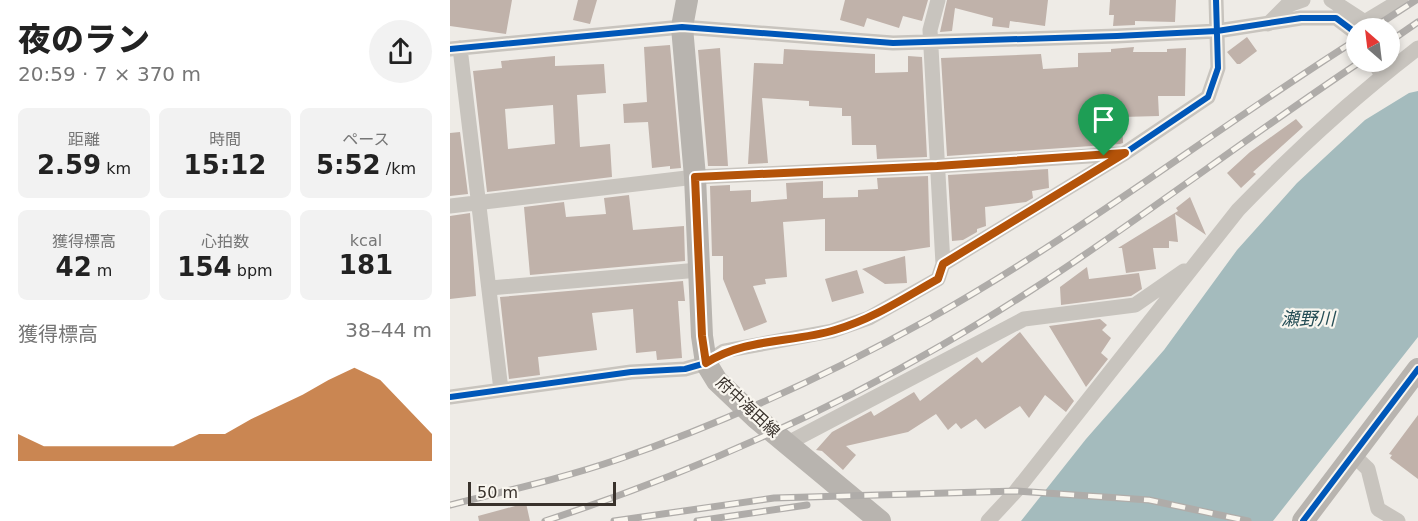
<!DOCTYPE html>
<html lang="ja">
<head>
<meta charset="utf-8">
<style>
	body { margin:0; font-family:"DejaVu Sans","Noto Sans JP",sans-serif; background:#f2f2f2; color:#222; height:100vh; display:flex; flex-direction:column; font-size:22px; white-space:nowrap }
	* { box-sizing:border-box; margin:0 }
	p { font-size:20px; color:#767676 }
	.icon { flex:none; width:33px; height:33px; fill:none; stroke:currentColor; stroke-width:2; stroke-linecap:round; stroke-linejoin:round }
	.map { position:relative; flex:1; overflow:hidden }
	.drawer { display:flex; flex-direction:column; background:#fff; width:450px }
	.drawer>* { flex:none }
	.needle { width:39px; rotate:332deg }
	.fabs { position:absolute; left:896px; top:18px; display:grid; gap:12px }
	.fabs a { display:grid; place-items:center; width:54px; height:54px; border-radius:50%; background:#fff; box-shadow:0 3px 9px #0003; font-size:30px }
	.scale { position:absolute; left:18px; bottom:15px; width:148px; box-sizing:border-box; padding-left:6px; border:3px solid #39322c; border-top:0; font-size:16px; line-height:21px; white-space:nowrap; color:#39322c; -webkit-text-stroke:4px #f9f6ef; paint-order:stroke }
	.pin { position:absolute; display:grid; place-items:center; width:51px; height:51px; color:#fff; margin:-62px -26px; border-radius:50% 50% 50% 0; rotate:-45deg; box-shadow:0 0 6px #0007 }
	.pin .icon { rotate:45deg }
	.round { display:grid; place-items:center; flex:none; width:63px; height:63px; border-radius:32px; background:#f2f2f2 }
	.overview { display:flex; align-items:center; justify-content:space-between; height:102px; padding:0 18px }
	h1 { font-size:33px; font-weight:800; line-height:45px }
	.figures { display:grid; grid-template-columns:repeat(3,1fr); gap:9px; height:102px; padding:6px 18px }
	.figures div { display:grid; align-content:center; border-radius:9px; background:#f2f2f2; text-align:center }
	.figures b { font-size:26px; font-weight:800 }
	.figures small { font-size:16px; font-weight:400 }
	.figures p { font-size:16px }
	.chart { height:168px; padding:12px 18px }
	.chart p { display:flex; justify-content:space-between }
	.chart svg { width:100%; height:108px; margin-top:6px; fill:#b45309; opacity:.7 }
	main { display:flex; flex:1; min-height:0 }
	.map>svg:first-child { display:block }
	.water { fill:#a4bbbd }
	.building { fill:#c0b2aa; fill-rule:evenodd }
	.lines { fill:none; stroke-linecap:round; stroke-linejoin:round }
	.street { stroke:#c8c4be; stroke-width:15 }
	.secondary { stroke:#b8b4af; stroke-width:22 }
	.rail-casing { stroke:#afaca9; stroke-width:7 }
	.rail { stroke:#f9f6ef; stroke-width:4.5; stroke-dasharray:14; stroke-linecap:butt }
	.cycleway-casing { stroke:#f9f6ef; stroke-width:10 }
	.cycleway { stroke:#0057b8; stroke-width:6 }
	.route-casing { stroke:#fff; stroke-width:12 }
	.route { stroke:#b45309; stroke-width:8 }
	.labels { text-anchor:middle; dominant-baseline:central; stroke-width:4.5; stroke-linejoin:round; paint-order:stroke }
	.street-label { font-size:16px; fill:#39322c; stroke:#f9f6ef }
	.water-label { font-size:18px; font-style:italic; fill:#264e56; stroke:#f9f6ef }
</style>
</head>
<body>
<main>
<section class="drawer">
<div class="overview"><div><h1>夜のラン</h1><p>20:59 · 7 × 370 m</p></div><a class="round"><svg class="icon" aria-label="share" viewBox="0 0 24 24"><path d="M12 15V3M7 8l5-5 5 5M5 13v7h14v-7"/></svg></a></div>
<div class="figures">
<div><p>距離</p><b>2.59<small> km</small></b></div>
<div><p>時間</p><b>15:12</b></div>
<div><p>ペース</p><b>5:52<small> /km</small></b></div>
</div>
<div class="figures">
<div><p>獲得標高</p><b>42<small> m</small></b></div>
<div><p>心拍数</p><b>154<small> bpm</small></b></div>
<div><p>kcal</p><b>181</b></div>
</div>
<div class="chart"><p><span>獲得標高</span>38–44 m</p>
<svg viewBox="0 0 160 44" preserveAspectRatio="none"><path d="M0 44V33L10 38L20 38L30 38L40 38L50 38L60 38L70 33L80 33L90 27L100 22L110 17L120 11L130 6L140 11L150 22L160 33V44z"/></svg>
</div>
</section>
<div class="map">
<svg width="968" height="521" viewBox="0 0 968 521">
	<rect width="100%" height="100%" fill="#eeebe6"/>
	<path class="water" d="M968,91V337L823,521H571L636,439L714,350L787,250L847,183L915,120L959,93Z"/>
	<path class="building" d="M0,0H62L56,34L0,26Z
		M128,0H147L140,24L123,20Z
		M395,0H478L472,21L453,16L449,28L417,18L414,27L390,20Z
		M497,0H598L595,26L560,21L559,28L542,26L543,18L505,8L502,31L490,32Z
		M660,0H726L725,22L685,21V25L663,26L664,15H659Z
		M797,37L807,51L790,64H787L777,52Z
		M220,45L231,168L220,169V166L202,168L198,122L174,123L173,104L197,102L194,47Z
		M684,47L683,52H717V49L736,48L735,96H708L709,116L672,117L673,143L670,144L497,156L491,58L591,54L593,69L628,67V53L661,52V49Z
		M270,48L278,166H258L248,50Z
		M334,49L425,54V73L458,72V56L472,57L477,157L427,159L426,145H402L401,116H392V108L359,106V101L312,98L318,163L298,164L304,63L333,64Z
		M105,56V66L154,64L156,93L127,95L130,147L160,144L162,177L37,192L23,71L52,68L51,61ZM103,105L105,144L58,149L55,109Z
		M846,119L853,127L803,172L806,174L791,188L777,173L800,152Z
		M10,132L18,194L0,196V133Z
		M598,169L599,188L582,191L583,198L576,202L535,207L536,226L527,229V232L513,240L502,241L498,175Z
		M478,176L480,247L454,251H375V219L333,222L337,277L315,279L316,284L303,286L317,322L294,331L273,279V256H262L260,186L280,185V191L301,190V202L337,199L336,183L373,181V198L408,197V190L428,189L427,178Z
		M179,195L183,230L234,226L235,261L80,275L74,207L114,202L116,217L156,214L154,198Z
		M740,197L756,235L725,214L728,242L719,241V248H703L706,269L676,273L672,248H668L728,211L726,208Z
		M20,213L26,296L0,299V216Z
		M455,256L457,283L435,284L412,269Z
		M637,267L639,279L689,273L692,289L681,296L611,305L610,287Z
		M407,270L414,293L382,302L375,279Z
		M233,281L235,301H228L232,358L207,360L206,351L186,353L183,309L142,313L147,350L88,357L90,375L59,379L50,297Z
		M650,319L657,325L652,330L661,338L651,353L658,359L636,387L599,326Z
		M570,332L624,401L616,412L595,395L579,418L570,406L535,429L526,419L511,429L506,423L498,430L486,414L458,432L396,446L406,455L393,470L372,451L366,450L382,432L421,411L424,416L464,392L470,401L527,357L532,363Z
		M968,415V479L940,458L942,455L939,454Z
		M76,503L80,521H29L28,516Z"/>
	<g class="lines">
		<path class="street" d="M488,0L480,30L493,264
			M881,0L915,22
			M818,24L836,6L853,0
			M903,29L951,0
			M10,48L51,390
			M0,49L232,27L443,43L667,36L767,31L851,18H886L906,33
			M924,62L932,75
			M0,206L245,177L487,166L670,154
			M40,288L249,270
			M0,397L181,372L235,369L256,363L274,351L382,331L419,318L488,279L493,264L675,153L758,97L768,68L766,0
			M338,443L574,319L685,305L734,271
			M902,454L918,469L928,509L948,521
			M538,521L566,491L788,210C844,152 904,97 968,48"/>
		<path class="secondary" d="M237,0L232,27L245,177L252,336L256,363L267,381L306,418L430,521
			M853,521L968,369"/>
		<g class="rail-casing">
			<path id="rail" d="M923,28L966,0
				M939,42L968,22
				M0,505C56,491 114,478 169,459C276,422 380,374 479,319C627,236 762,131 906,40
				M95,521C232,476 366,418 492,345C638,261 770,155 910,62
				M164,521L324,498L566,491L699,500L798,521
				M247,521L357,505"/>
		</g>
		<use href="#rail" class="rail"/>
		<g class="cycleway-casing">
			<path id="cycleway" d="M0,49L232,27L443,43L667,36L767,31L851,18H886L906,33
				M0,397L181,372L235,369L256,363L274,351L382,331L419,318L488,279L493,264L675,153L758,97L768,68L766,0
				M853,521L968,369"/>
		</g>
		<use href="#cycleway" class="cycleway"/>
	</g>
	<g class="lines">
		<g class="route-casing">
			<path id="route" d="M675,153L493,264L488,279C454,298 423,319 385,330C342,343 294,338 256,363L252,336L245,177L487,166Z"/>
		</g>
		<use href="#route" class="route"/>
	</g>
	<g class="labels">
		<g class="street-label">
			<text transform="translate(298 407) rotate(43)">府中海田線</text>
		</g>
		<g class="water-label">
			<text x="858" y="318">瀬野川</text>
		</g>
	</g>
</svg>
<div class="fabs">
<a><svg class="needle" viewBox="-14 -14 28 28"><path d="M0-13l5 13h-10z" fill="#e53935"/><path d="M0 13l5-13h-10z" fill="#767676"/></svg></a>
</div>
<div class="scale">50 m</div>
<div class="pin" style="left:654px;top:156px;background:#1e9e55"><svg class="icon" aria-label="arrive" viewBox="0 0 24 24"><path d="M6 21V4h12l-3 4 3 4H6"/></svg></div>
</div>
</main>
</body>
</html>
